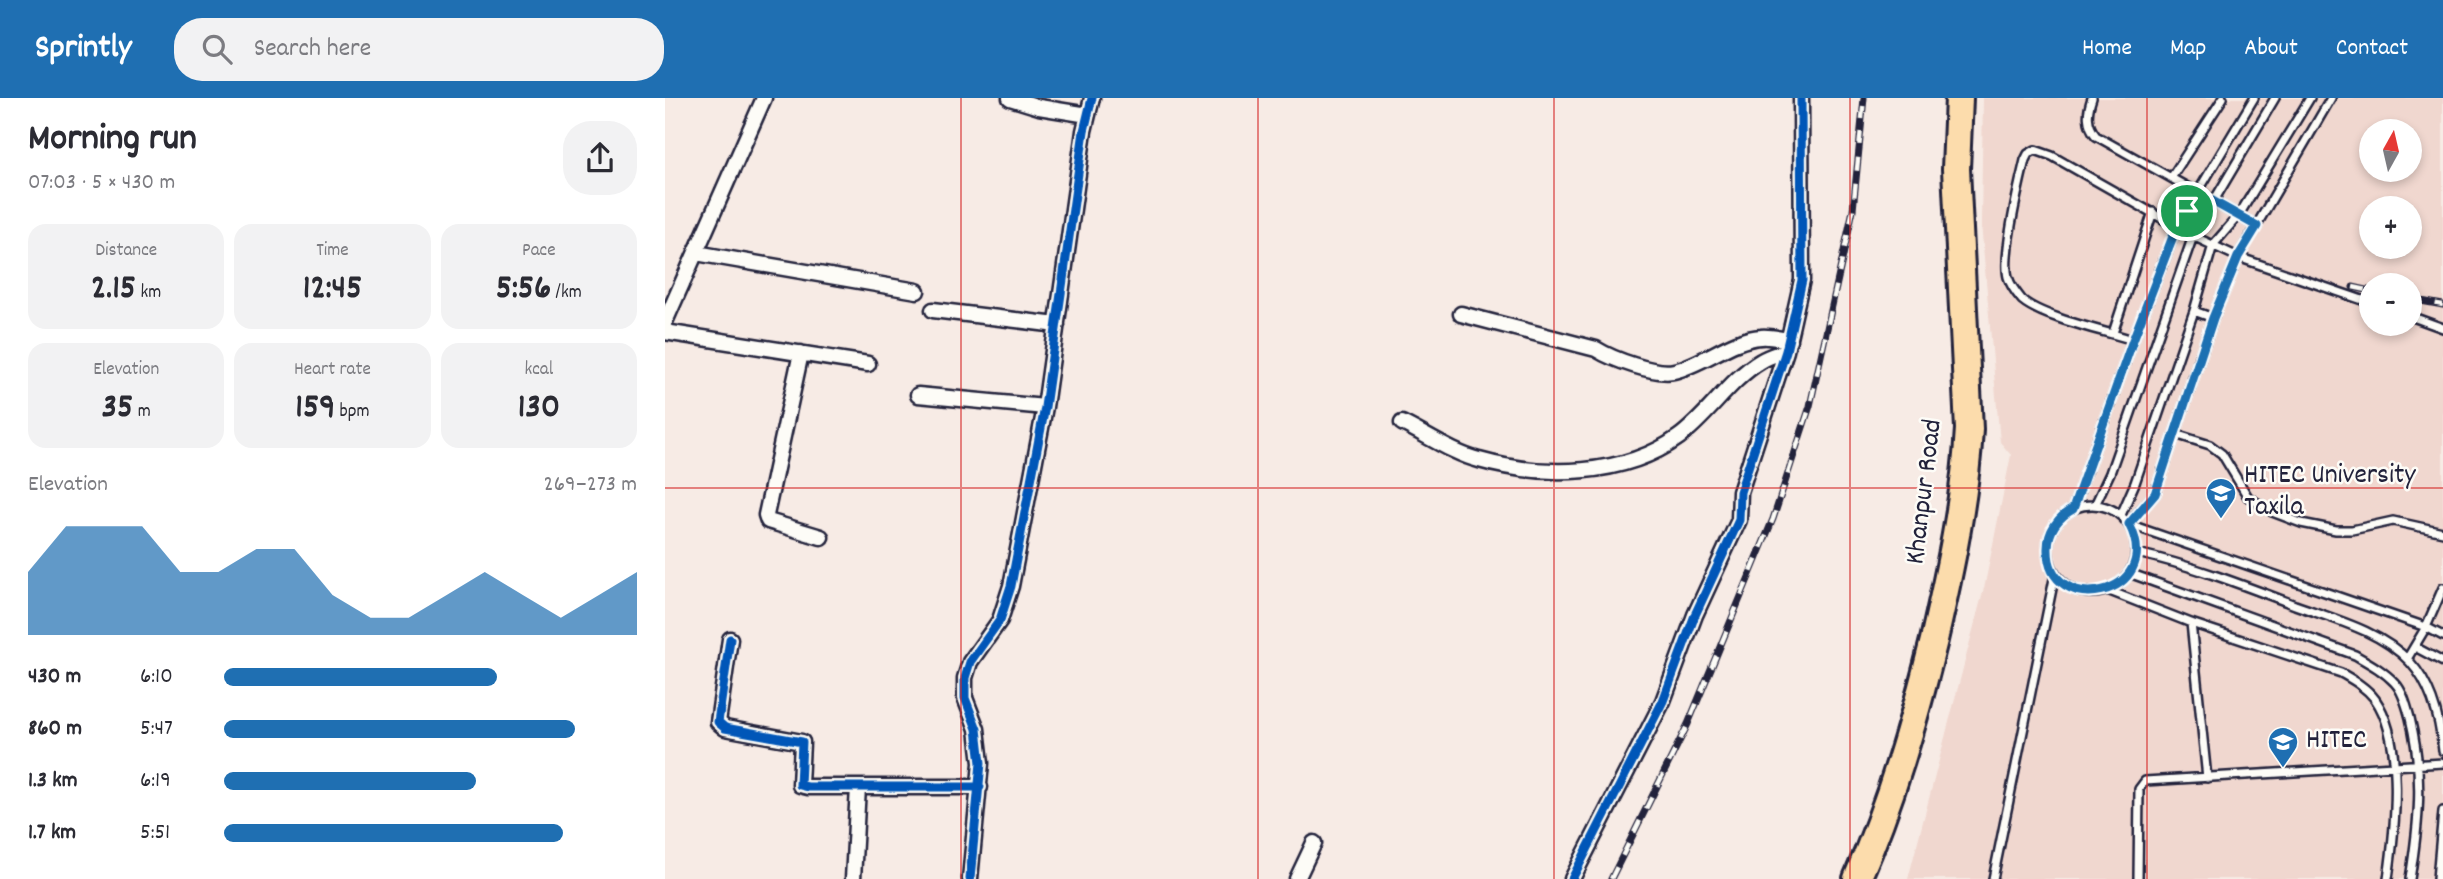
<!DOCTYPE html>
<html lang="en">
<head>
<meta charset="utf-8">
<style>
	body { margin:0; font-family:Dekko,sans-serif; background:#f2f2f3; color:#2b2b33; height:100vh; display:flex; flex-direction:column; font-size:26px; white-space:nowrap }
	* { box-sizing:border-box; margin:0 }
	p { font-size:23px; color:#7c7c81 }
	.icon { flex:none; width:38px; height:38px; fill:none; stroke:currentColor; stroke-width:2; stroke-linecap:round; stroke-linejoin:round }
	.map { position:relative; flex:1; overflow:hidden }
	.drawer { display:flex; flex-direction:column; background:#fff; width:665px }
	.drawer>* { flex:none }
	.needle { width:46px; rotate:8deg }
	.buttons { position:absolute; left:1694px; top:21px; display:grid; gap:14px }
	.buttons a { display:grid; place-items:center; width:63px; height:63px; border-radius:50%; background:#fff; box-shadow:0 4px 10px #0003; font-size:35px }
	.pin { position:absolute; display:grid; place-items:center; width:60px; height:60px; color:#fff; margin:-30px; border:4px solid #fff; border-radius:50%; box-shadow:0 2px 7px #0007 }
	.round { display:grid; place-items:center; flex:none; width:74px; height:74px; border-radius:28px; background:#f2f2f3 }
	.overview { display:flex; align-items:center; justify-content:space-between; height:119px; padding:0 28px }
	h1 { font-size:38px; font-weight:700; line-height:52px }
	.stats { display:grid; grid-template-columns:repeat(3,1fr); gap:10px; height:119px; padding:7px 28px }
	.stats div { display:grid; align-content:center; border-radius:18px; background:#f2f2f3; text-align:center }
	.stats b { font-size:35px; font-weight:700 }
	.stats small { font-size:19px; font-weight:400 }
	.stats p { font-size:19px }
	.chart { height:196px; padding:14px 28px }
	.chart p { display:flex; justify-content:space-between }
	.chart svg { width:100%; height:126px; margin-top:7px; fill:#1f6fb2; opacity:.7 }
	ul { padding:0 28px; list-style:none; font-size:23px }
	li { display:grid; grid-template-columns:112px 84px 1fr; align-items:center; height:52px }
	li i { height:18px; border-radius:9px; background:#1f6fb2 }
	header { display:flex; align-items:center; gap:42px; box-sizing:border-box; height:98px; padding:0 35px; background:#1f6fb2; color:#fff }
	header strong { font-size:33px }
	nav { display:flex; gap:38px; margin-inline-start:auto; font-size:24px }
	.search { width:490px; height:63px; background:#f2f2f3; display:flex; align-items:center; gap:18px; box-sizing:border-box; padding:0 24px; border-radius:28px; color:#7c7c81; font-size:26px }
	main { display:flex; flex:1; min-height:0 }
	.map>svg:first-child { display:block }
	.built { fill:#f0d7cf; fill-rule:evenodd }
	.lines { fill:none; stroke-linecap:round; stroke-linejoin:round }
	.lane-casing { stroke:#22223b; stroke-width:12 }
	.street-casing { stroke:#22223b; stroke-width:19 }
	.highway-casing { stroke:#22223b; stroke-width:32 }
	.lane { stroke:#fdfcf7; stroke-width:7 }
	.street { stroke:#fdfcf7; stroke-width:14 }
	.highway { stroke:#fcdcac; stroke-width:26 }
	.rail-casing { stroke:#22223b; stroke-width:7 }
	.rail { stroke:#fdfcf7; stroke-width:4.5; stroke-dasharray:13; stroke-linecap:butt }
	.cycleway-casing { stroke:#fdfcf7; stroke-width:13 }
	.cycleway { stroke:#0057b8; stroke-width:9 }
	.route-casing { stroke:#fff; stroke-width:14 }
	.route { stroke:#1f6fb2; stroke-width:9 }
	.grid { fill:none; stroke:#d62828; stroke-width:2; stroke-opacity:0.55 }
	.labels { text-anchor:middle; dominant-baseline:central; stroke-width:5; stroke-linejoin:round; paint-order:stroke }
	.poi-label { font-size:28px; fill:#22223b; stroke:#fdfcf7; text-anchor:start }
	.street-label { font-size:28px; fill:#22223b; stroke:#fdfcf7 }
</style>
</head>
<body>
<header>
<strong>Sprintly</strong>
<div class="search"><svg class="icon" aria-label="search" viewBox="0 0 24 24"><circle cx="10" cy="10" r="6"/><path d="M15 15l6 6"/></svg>Search here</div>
<nav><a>Home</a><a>Map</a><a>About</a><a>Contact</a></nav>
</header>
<main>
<section class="drawer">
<div class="overview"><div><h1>Morning run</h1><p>07:03 · 5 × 430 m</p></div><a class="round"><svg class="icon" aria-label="share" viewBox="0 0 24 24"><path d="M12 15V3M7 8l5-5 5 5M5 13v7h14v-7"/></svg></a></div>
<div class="stats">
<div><p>Distance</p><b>2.15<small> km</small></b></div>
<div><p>Time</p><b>12:45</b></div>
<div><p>Pace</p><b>5:56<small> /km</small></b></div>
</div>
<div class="stats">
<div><p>Elevation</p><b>35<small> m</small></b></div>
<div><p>Heart rate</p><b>159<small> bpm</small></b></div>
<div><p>kcal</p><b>130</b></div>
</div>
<div class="chart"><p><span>Elevation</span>269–273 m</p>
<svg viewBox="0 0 160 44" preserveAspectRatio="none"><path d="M0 44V22L10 6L20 6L30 6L40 22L50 22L60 14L70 14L80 30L90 38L100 38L110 30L120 22L130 30L140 38L150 30L160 22V44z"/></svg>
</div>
<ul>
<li><b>430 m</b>6:10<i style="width:66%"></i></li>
<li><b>860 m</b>5:47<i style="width:85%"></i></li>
<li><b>1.3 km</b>6:19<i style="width:61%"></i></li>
<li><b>1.7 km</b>5:51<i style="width:82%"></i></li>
</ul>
</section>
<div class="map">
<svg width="1778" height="781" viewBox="0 0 1778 781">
	<rect width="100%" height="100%" fill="#f7ebe5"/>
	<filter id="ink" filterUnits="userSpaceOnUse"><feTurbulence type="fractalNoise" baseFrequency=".0143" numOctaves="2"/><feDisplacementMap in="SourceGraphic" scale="14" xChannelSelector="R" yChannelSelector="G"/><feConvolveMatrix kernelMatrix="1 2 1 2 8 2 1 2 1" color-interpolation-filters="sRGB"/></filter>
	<g filter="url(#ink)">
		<path class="built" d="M1318,0H1778V781H1243L1320,486L1346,357L1335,344L1316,125ZM1706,33H1745V72H1706ZM1706,110H1745V149H1706ZM1706,187H1745V226H1706Z"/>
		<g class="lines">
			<g class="lane-casing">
				<path id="lane" d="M1427,0C1422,14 1421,26 1431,38L1592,128
					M1666,0L1573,159L1548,220L1490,396L1463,426L1761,529L1778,538
					M1506,80L1558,0
					M1529,213L1548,220
					M1745,218L1778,230
					M1448,235L1488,114
					M1468,242C1440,233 1378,220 1357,202C1352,196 1345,186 1343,179C1337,157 1354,87 1360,62L1363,56L1370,52L1387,58L1528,138L1573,159L1706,205
					M1510,336L1545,347L1557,356L1583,399L1607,414L1636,425L1671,432H1687L1728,423L1778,434
					M1383 451a44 44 0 1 1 88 0a44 44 0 1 1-88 0Z
					M1430,407L1445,375L1528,138L1610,0
					M1408,411L1468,242L1512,129L1589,0
					M1456,417L1470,385L1529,213L1548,147L1574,117L1645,0
					M1472,455C1526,467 1578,487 1630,507C1669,521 1716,533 1745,564C1767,588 1775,621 1778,653
					M1464,475L1690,557C1704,565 1719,573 1730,585C1738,593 1742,609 1745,620C1759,677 1754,724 1745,781
					M1442,492L1526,525L1676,575C1688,582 1701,589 1710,601C1740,644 1730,732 1723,781
					M1526,525L1542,680
					M1750,549L1778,564
					M1742,561L1761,529L1778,490
					M1328,781L1390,476
					M1473,781L1474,691L1480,683L1778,665
					M1772,781L1778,713"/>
			</g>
			<g class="street-casing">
				<path id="street" d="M345,0L374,9L423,17
					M31,155L252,193
					M268,212L392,227
					M796,216L931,251C947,261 990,277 1009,273C1039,266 1066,241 1096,239C1105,238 1115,241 1124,242
					M0,224L99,0
					M0,234L203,266
					M136,255L101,417L103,423L156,439
					M253,297L380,309
					M737,325C760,336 789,356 814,362C878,380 959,379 1014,339C1044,317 1064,282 1096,263C1104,258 1113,256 1121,253
					M65,541L53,624L60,630L137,644L135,687L143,689H315
					M188,781L193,689
					M305,781L316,665L312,631L300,600V580L305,564L335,522L346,488L380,309L419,33L427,0
					M632,781L649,745
					M907,781L998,603L1030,517L1074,422L1075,394L1121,253L1137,182L1136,0"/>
			</g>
			<g class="highway-casing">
				<path id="highway" d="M1192,781C1226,704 1249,623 1269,542C1285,472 1300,402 1304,331L1291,71L1294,0"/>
			</g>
			<use href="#lane" class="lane"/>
			<use href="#street" class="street"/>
			<use href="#highway" class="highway"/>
			<g class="rail-casing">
				<path id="rail" d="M1688,189L1706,193
					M1745,201L1778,207
					M946,781L1023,626L1108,421L1145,308L1188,112L1199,0"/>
			</g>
			<use href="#rail" class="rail"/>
			<g class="cycleway-casing">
				<path id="cycleway" d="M65,541L53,624L60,630L137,644L135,687L143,689H315
					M305,781L316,665L312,631L300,600V580L305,564L335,522L346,488L380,309L419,33L427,0
					M907,781L998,603L1030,517L1074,422L1075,394L1121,253L1137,182L1136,0"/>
			</g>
			<use href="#cycleway" class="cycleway"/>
		</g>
	</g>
	<g class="lines" filter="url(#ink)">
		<g class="route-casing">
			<path id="route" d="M1533,95L1592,128L1573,159L1548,220L1490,396L1464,426C1502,499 1381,522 1383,450C1383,433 1393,419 1408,411L1468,242L1512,128Z"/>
		</g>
		<use href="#route" class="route"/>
	</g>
	<path class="grid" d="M296,0V781M593,0V781M889,0V781M1185,0V781M1482,0V781M0,390H1778"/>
	<defs>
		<g id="university-pin" transform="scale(1.575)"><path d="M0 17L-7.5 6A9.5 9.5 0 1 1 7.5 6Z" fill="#1f6fb2" stroke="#fdfcf7"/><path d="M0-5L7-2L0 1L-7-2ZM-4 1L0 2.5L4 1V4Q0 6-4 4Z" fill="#fff"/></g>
		<g id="school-pin" transform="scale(1.575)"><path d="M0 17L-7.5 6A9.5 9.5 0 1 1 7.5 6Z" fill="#1f6fb2" stroke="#fdfcf7"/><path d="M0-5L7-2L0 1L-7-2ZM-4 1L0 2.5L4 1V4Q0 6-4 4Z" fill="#fff"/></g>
	</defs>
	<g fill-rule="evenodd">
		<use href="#university-pin" x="1556" y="395"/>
		<use href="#school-pin" x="1618" y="644"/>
	</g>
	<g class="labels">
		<g class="poi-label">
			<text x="1579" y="379">HITEC University<tspan x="1579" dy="32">Taxila</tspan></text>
			<text x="1641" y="644">HITEC</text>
		</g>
		<g class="street-label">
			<text transform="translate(1261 394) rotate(-83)">Khanpur Road</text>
		</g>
	</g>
</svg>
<div class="buttons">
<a><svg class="needle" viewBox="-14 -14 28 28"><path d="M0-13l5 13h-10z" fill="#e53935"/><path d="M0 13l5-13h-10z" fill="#7c7c81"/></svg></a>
<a>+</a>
<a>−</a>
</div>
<div class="pin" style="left:1522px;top:113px;background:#1e9e55"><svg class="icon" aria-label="arrive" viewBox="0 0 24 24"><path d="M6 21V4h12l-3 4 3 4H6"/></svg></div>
</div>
</main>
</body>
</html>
